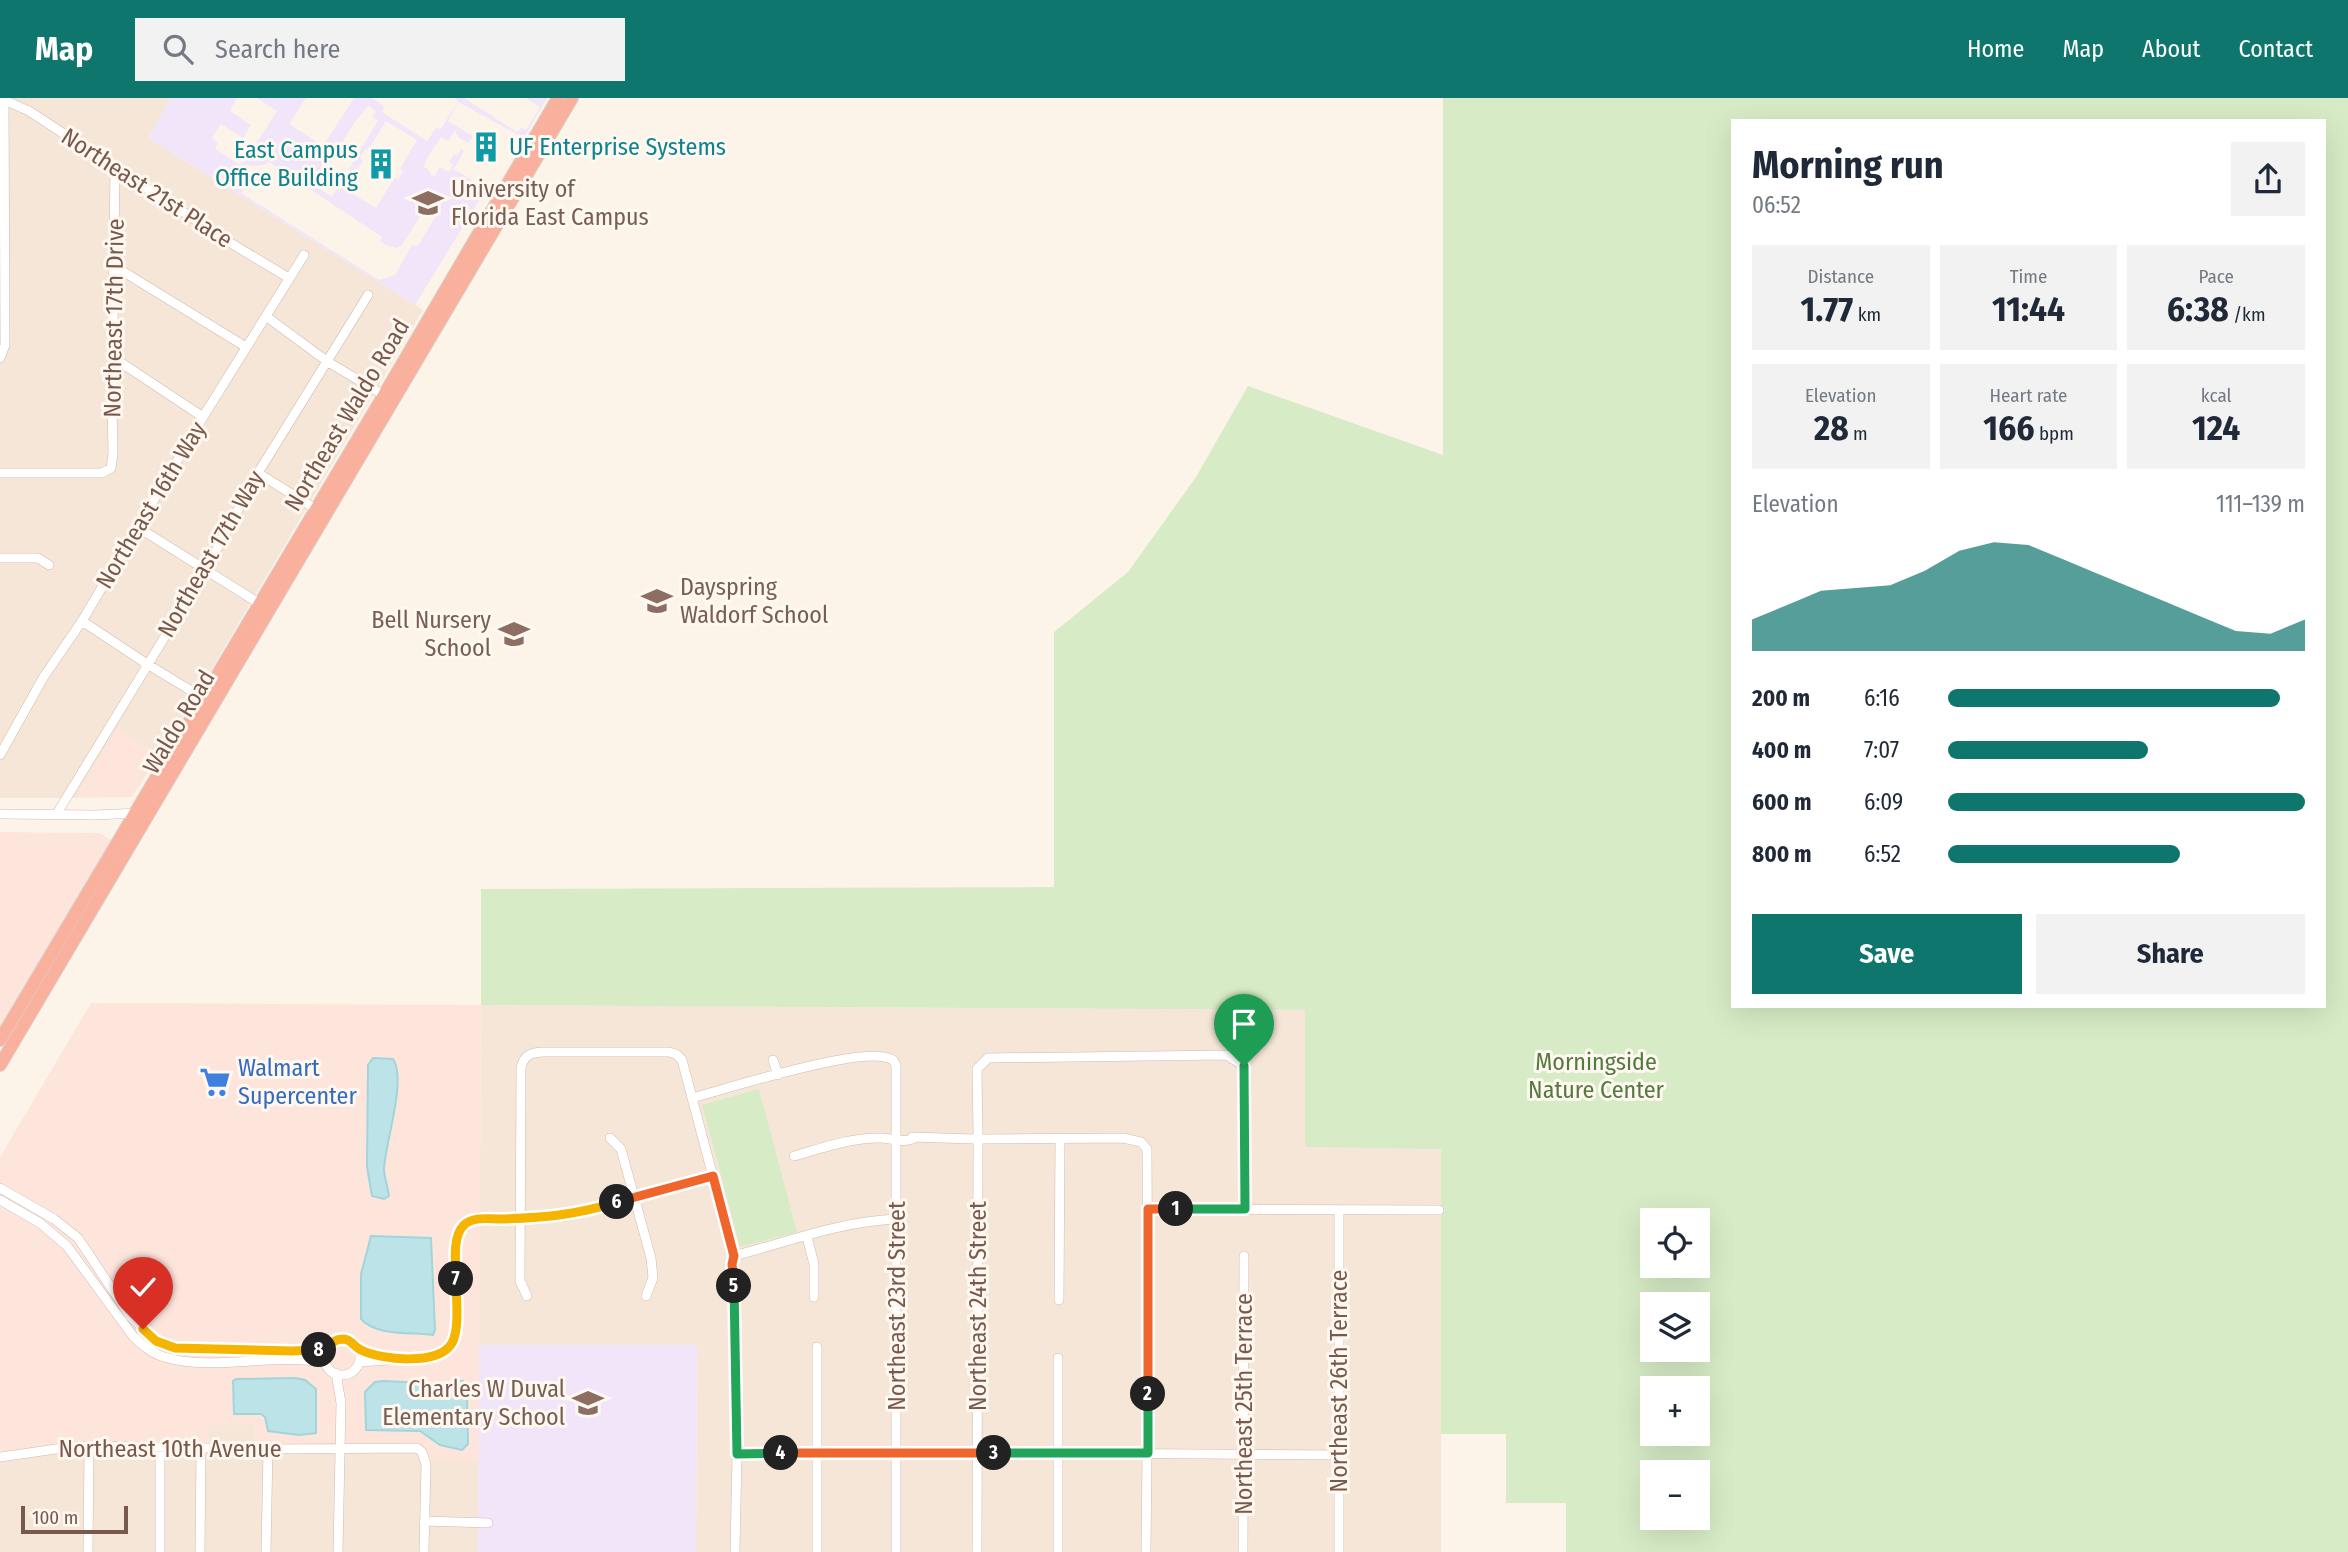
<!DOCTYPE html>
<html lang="en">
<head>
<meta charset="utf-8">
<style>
	body { margin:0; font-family:"Fira Sans Condensed",sans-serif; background:#f2f2f3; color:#1f2937; height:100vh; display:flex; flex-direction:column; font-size:26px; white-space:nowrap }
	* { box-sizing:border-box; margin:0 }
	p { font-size:23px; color:#747a83 }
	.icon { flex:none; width:38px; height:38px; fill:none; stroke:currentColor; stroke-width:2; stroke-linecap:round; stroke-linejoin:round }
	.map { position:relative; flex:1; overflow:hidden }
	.side { position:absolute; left:1731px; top:21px; width:595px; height:889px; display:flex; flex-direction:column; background:#fff; border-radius:0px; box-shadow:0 7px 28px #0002 }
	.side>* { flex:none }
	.buttons { position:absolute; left:1640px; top:1110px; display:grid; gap:14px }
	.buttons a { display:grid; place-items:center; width:70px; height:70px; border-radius:0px; background:#fff; box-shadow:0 7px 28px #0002; font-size:35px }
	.scale { position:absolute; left:21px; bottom:18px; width:107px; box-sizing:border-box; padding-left:7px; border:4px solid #79594b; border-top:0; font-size:19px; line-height:24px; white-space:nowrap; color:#79594b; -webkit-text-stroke:5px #fff8f0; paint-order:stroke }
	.pin { position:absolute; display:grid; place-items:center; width:60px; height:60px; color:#fff; margin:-72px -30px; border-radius:50% 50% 50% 0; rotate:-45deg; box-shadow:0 0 7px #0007 }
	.pin .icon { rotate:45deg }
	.km { position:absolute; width:35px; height:35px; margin:-18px; border-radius:50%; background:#222; color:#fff; font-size:19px; line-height:35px; text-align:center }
	.round { display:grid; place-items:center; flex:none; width:74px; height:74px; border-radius:0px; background:#f2f2f3 }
	.head { display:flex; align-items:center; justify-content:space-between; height:119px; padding:0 21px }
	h1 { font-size:38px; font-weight:700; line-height:52px }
	.metrics { display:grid; grid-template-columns:repeat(3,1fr); gap:10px; height:119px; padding:7px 21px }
	.metrics div { display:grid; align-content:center; border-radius:0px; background:#f2f2f3; text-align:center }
	.metrics b { font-size:35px; font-weight:700 }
	.metrics small { font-size:19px; font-weight:400 }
	.metrics p { font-size:19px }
	.chart { height:196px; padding:14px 21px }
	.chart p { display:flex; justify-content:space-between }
	.chart svg { width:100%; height:126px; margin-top:7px; fill:#0f766e; opacity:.7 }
	.cta { display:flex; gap:14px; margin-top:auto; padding:14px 21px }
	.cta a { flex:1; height:80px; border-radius:0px; background:#0f766e; color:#fff; font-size:28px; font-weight:700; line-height:80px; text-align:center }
	.cta a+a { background:#f2f2f3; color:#1f2937 }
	ul { padding:0 21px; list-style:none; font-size:23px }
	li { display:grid; grid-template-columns:112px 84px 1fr; align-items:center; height:52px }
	li i { height:18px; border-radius:9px; background:#0f766e }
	header { display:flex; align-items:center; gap:42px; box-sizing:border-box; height:98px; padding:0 35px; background:#0f766e; color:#fff }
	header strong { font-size:33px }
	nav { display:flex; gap:38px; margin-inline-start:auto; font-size:24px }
	.search { width:490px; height:63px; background:#f2f2f3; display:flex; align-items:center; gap:18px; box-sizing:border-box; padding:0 24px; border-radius:0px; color:#747a83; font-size:26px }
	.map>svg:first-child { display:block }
	.residential { fill:#f5e6d7 }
	.commercial { fill:#fee5dc }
	.education { fill:#f1e5fa; fill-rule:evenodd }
	.green { fill:#d7ecc6; fill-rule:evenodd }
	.water { fill:#bce4e8; stroke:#a2d4da; stroke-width:2 }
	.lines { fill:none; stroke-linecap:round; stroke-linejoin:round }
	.minor-casing { stroke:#d0bbad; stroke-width:10 }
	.highway-casing { stroke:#d9d1cd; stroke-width:14 }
	.minor { stroke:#fff; stroke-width:9 }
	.highway { stroke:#f9b19e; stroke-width:12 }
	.split-1-casing { stroke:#fff; stroke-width:14 }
	.split-2-casing { stroke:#fff; stroke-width:14 }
	.split-3-casing { stroke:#fff; stroke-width:14 }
	.split-4-casing { stroke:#fff; stroke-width:14 }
	.split-5-casing { stroke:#fff; stroke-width:14 }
	.split-6-casing { stroke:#fff; stroke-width:14 }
	.split-7-casing { stroke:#fff; stroke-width:14 }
	.split-8-casing { stroke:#fff; stroke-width:14 }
	.split-9-casing { stroke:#fff; stroke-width:14 }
	.split-1 { stroke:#22a559; stroke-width:9 }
	.split-2 { stroke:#f0652b; stroke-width:9 }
	.split-3 { stroke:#22a559; stroke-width:9 }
	.split-4 { stroke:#f0652b; stroke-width:9 }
	.split-5 { stroke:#22a559; stroke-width:9 }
	.split-6 { stroke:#f0652b; stroke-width:9 }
	.split-7 { stroke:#f5b400; stroke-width:9 }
	.split-8 { stroke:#f5b400; stroke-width:9 }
	.split-9 { stroke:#f5b400; stroke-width:9 }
	.labels { text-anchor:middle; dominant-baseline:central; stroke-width:6; stroke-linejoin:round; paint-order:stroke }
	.culture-label { font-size:24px; fill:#0d838f; stroke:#fff8f0; text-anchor:start }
	.street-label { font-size:24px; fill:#79594b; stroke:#fff8f0 }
	.education-label { font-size:24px; fill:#785e54; stroke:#fff8f0; text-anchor:start }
	.park-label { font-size:24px; fill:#537a3f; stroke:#fff8f0 }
	.shop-label { font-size:24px; fill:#366cbe; stroke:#fff8f0; text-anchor:start }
</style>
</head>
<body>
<header>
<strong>Map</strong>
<div class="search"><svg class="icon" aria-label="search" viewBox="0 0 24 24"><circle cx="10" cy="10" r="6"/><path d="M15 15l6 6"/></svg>Search here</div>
<nav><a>Home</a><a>Map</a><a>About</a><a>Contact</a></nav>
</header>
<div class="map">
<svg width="2348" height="1454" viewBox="0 0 2348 1454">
	<rect width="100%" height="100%" fill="#fdf4e9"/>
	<path class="residential" d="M0,0H171L148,40L423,212L170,642L160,656L117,632L76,700H0Z
		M481,907L1305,912V1049L1441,1050V1454H696L697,1247H479Z
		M209,1327H255L256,1347L416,1345L428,1353L431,1363H479L478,1454H0V1356L209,1346Z"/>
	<path class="commercial" d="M117,631L160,656L132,699L76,700Z
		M0,734L100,735L111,742L0,929Z
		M91,905L481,907L479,1363H431L428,1353L416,1345L256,1347L255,1327H209V1347L0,1356V1059Z"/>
	<path class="education" d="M171,0H237L230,13L251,27L243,40L221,26L212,40L218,45L215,50L218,53L240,67L246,62L277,13L257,0H306L289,26L323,48L354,0H372L384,8L382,14L427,43L436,30L441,31L458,3L454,0H464L517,34L521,30L526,32L540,9L526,0H547L524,40L458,4L448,23L473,38L469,45L459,40L455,33L448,43L441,39L426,62L424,69L428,71L432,78L436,77L439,69L449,74L453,67L449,64L454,56L457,58L461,51L464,53L454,71L486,91L415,207L148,40ZM368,8L376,13L372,19L378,23L332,99L316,88L354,25ZM386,23L417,42L400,71L403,73L398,82L394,80L376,110L345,91L363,62L360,60L365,51L368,52ZM269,64L382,139L380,144L388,148L397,150L402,147L424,112L435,119L418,148L412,147L395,177L379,182L241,95L244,90V79L240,76L246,66L251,68L265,67Z
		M479,1247H697L696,1454H478Z"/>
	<path class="green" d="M1443,0H2348V1454H1566V1405H1506V1336H1441V1051L1305,1049V912L481,907V791L1054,789V534L1128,474L1196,379L1248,288L1443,357ZM1732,23H2324V908H1732ZM1652,1122H1698V1167H1652ZM1652,1206H1698V1251H1652ZM1652,1290H1698V1335H1652ZM1652,1374H1698V1419H1652Z
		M759,991L797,1134L740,1149L702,1007Z"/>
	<path class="water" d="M373,960L393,961C407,982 385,1045 384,1071C384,1079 388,1089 389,1098L384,1101L372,1098L367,1069L368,967Z
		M371,1138L431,1140L435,1232L433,1237C410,1234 376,1238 361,1221V1176Z
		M295,1280L305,1282L316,1291V1335L299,1337L268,1333L265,1319L261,1316H234L233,1283L236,1281Z
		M384,1283L447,1286L463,1283L467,1294L468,1346L462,1352L440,1347L420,1333L366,1332L365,1294L375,1284Z"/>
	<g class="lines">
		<g class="minor-casing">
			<path id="minor" d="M4,2L29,13L229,144L289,180
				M114,168L246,249
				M267,219L328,264L387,299
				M0,260L5,247L4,0
				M114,260L203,319
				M0,375H102L111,370L113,355L112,305L115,70
				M258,375L319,413
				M139,430L265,509
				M0,460H38L49,467
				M82,523L147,566L208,603
				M0,657L43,580L82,523L203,319L304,157
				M0,716L95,717L138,715
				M56,717L205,473L258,375L368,197
				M773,962L778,977
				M692,1000C729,990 858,949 888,960C894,962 893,962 896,967V1454
				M978,1036L977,971L988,960L1226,957L1244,968L1245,1111
				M912,1039L973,1041
				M610,1040L621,1051L651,1160L653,1180L646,1198
				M983,1041L1123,1040L1141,1044L1147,1051L1148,1259L1146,1454
				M794,1058C822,1050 853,1039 882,1040C894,1041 905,1045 915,1040
				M0,1090L54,1121L78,1140L130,1218L156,1243L175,1249L291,1253L326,1251
				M0,1102L40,1125L67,1148L133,1238C142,1247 151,1255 164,1259C214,1274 273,1254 326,1265
				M1148,1111L1439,1112
				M807,1139L814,1166V1199
				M734,1158C787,1144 842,1123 897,1121
				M527,1198L520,1183L521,970C524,957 530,955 542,954H669L676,956L682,962L734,1158L732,1166L734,1175L737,1356L735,1454
				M1059,1202L1060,1041
				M324 1259a18 18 0 1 1 36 0a18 18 0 1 1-36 0Z
				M359,1252L387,1258
				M359,1264L434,1259L444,1255L451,1247L455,1237L457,1141L462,1129L473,1122L547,1120L569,1118L713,1078
				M336,1275L341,1305L338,1454
				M160,1349V1454
				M737,1356L1057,1355L1339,1357
				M0,1359L70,1349L89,1348L268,1351L417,1350L422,1354L426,1366L424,1454
				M424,1423L488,1425
				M88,1454L89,1348
				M200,1454L201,1350
				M266,1454L268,1351
				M817,1454V1249
				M977,1454L978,1045
				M1058,1454V1260
				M1243,1454L1244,1158
				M1339,1454V1112"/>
		</g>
		<g class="highway-casing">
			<path id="highway" d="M0,942L384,297L558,0
				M0,967L572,0"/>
		</g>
		<use href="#minor" class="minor"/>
		<use href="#highway" class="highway"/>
	</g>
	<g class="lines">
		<g class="split-1-casing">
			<path id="split-1" d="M1176,1111H1245L1244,968"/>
		</g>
		<g class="split-2-casing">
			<path id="split-2" d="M1148,1296V1111H1176"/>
		</g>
		<g class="split-3-casing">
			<path id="split-3" d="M994,1355H1148V1296"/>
		</g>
		<g class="split-4-casing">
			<path id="split-4" d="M781,1355H994"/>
		</g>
		<g class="split-5-casing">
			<path id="split-5" d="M734,1188L737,1356L781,1355"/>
		</g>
		<g class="split-6-casing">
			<path id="split-6" d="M617,1104L713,1078L734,1158L732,1166L734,1188"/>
		</g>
		<g class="split-7-casing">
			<path id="split-7" d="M456,1181C456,1166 452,1140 463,1128C472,1118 488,1121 499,1121C543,1120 576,1117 617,1104"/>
		</g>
		<g class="split-8-casing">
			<path id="split-8" d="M319,1252L326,1251C331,1245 335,1241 344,1241C352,1242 354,1249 361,1252C381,1262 439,1268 452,1245C460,1231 456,1198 456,1181"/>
		</g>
		<g class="split-9-casing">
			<path id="split-9" d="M143,1231L156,1243L175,1250L291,1253L319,1252"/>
		</g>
		<use href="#split-1" class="split-1"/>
		<use href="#split-2" class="split-2"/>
		<use href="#split-3" class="split-3"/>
		<use href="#split-4" class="split-4"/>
		<use href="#split-5" class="split-5"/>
		<use href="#split-6" class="split-6"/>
		<use href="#split-7" class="split-7"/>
		<use href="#split-8" class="split-8"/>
		<use href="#split-9" class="split-9"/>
	</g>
	<defs>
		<g id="building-bare" transform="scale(2.415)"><path d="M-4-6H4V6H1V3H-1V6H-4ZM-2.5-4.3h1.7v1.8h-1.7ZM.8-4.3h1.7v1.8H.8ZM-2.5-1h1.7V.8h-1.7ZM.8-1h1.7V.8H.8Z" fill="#0f9aa8" stroke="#fff8f0" stroke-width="2.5" paint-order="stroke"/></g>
		<g id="university-bare" transform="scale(2.415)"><path d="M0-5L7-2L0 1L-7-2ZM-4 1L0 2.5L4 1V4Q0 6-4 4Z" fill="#8d6e63" stroke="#fff8f0" stroke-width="2.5" paint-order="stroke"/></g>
		<g id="school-bare" transform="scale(2.415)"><path d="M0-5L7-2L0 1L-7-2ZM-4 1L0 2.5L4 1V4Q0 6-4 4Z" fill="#8d6e63" stroke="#fff8f0" stroke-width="2.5" paint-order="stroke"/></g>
		<g id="supermarket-bare" transform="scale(2.415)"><path d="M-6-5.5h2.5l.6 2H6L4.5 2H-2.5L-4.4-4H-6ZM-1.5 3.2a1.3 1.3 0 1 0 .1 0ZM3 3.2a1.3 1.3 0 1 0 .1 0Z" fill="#3f7fe0" stroke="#fff8f0" stroke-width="2.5" paint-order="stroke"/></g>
	</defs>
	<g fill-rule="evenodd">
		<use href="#building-bare" x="486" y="49"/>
		<use href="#building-bare" x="381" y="66"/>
		<use href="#university-bare" x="428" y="105"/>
		<use href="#school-bare" x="657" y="503"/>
		<use href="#school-bare" x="514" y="536"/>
		<use href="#supermarket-bare" x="215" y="984"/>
		<use href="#school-bare" x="588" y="1305"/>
	</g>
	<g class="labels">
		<g class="culture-label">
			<text x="509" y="49">UF Enterprise Systems</text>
			<text x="358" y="52" text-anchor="end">East Campus<tspan x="358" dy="28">Office Building</tspan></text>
		</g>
		<g class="street-label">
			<text transform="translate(147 90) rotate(33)">Northeast 21st Place</text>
			<text transform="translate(114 220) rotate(-89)">Northeast 17th Drive</text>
			<text transform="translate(347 317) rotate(-59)">Northeast Waldo Road</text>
			<text transform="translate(151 407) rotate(-59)">Northeast 16th Way</text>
			<text transform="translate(211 456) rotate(-60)">Northeast 17th Way</text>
			<text transform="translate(179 624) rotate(-59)">Waldo Road</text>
			<text transform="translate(897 1208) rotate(-90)">Northeast 23rd Street</text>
			<text transform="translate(978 1208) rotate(-90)">Northeast 24th Street</text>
			<text transform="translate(1339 1283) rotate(-90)">Northeast 26th Terrace</text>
			<text transform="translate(1244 1306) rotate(-90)">Northeast 25th Terrace</text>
			<text x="170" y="1351">Northeast 10th Avenue</text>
		</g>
		<g class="education-label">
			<text x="451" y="91">University of<tspan x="451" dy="28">Florida East Campus</tspan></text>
			<text x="680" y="489">Dayspring<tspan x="680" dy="28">Waldorf School</tspan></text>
			<text x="491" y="522" text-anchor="end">Bell Nursery<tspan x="491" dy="28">School</tspan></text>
			<text x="565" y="1291" text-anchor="end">Charles W Duval<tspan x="565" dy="28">Elementary School</tspan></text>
		</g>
		<g class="park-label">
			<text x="1596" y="964">Morningside<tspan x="1596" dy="28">Nature Center</tspan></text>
		</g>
		<g class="shop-label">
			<text x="238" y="970">Walmart<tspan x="238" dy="28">Supercenter</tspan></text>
		</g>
	</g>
</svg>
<div class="buttons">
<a><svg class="icon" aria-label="locate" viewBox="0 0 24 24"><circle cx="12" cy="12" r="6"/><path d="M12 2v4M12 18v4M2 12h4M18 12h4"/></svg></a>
<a><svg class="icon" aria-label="layers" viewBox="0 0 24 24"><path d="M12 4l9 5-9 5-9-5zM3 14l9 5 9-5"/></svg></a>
<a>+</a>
<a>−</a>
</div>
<div class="scale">100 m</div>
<div class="pin" style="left:1244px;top:968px;background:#1e9e55"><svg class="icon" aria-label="arrive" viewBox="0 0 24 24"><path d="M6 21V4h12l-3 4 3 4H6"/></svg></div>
<div class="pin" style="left:143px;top:1231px;background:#d93025"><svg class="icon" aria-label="check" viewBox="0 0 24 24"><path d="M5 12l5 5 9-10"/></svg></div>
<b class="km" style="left:1176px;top:1111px">1</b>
<b class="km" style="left:1148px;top:1296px">2</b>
<b class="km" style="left:994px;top:1355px">3</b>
<b class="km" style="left:781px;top:1355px">4</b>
<b class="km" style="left:734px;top:1188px">5</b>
<b class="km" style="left:617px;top:1104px">6</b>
<b class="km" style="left:456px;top:1181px">7</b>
<b class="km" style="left:319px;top:1252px">8</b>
<section class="side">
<div class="head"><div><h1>Morning run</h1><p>06:52</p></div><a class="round"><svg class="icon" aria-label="share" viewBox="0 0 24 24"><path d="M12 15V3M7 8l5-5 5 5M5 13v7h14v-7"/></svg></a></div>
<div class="metrics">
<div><p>Distance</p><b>1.77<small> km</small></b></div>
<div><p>Time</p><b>11:44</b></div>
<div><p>Pace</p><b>6:38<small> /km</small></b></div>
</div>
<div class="metrics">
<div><p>Elevation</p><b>28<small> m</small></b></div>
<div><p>Heart rate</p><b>166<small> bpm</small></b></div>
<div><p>kcal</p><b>124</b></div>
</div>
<div class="chart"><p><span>Elevation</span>111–139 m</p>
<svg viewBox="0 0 160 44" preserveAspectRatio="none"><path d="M0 44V33L10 28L20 23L30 22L40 21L50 16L60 9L70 6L80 7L90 12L100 17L110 22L120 27L130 32L140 37L150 38L160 33V44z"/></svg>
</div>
<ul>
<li><b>200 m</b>6:16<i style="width:93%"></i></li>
<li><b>400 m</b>7:07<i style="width:56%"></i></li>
<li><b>600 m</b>6:09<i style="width:100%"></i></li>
<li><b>800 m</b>6:52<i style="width:65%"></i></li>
</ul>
<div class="cta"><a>Save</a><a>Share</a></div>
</section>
</div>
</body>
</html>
